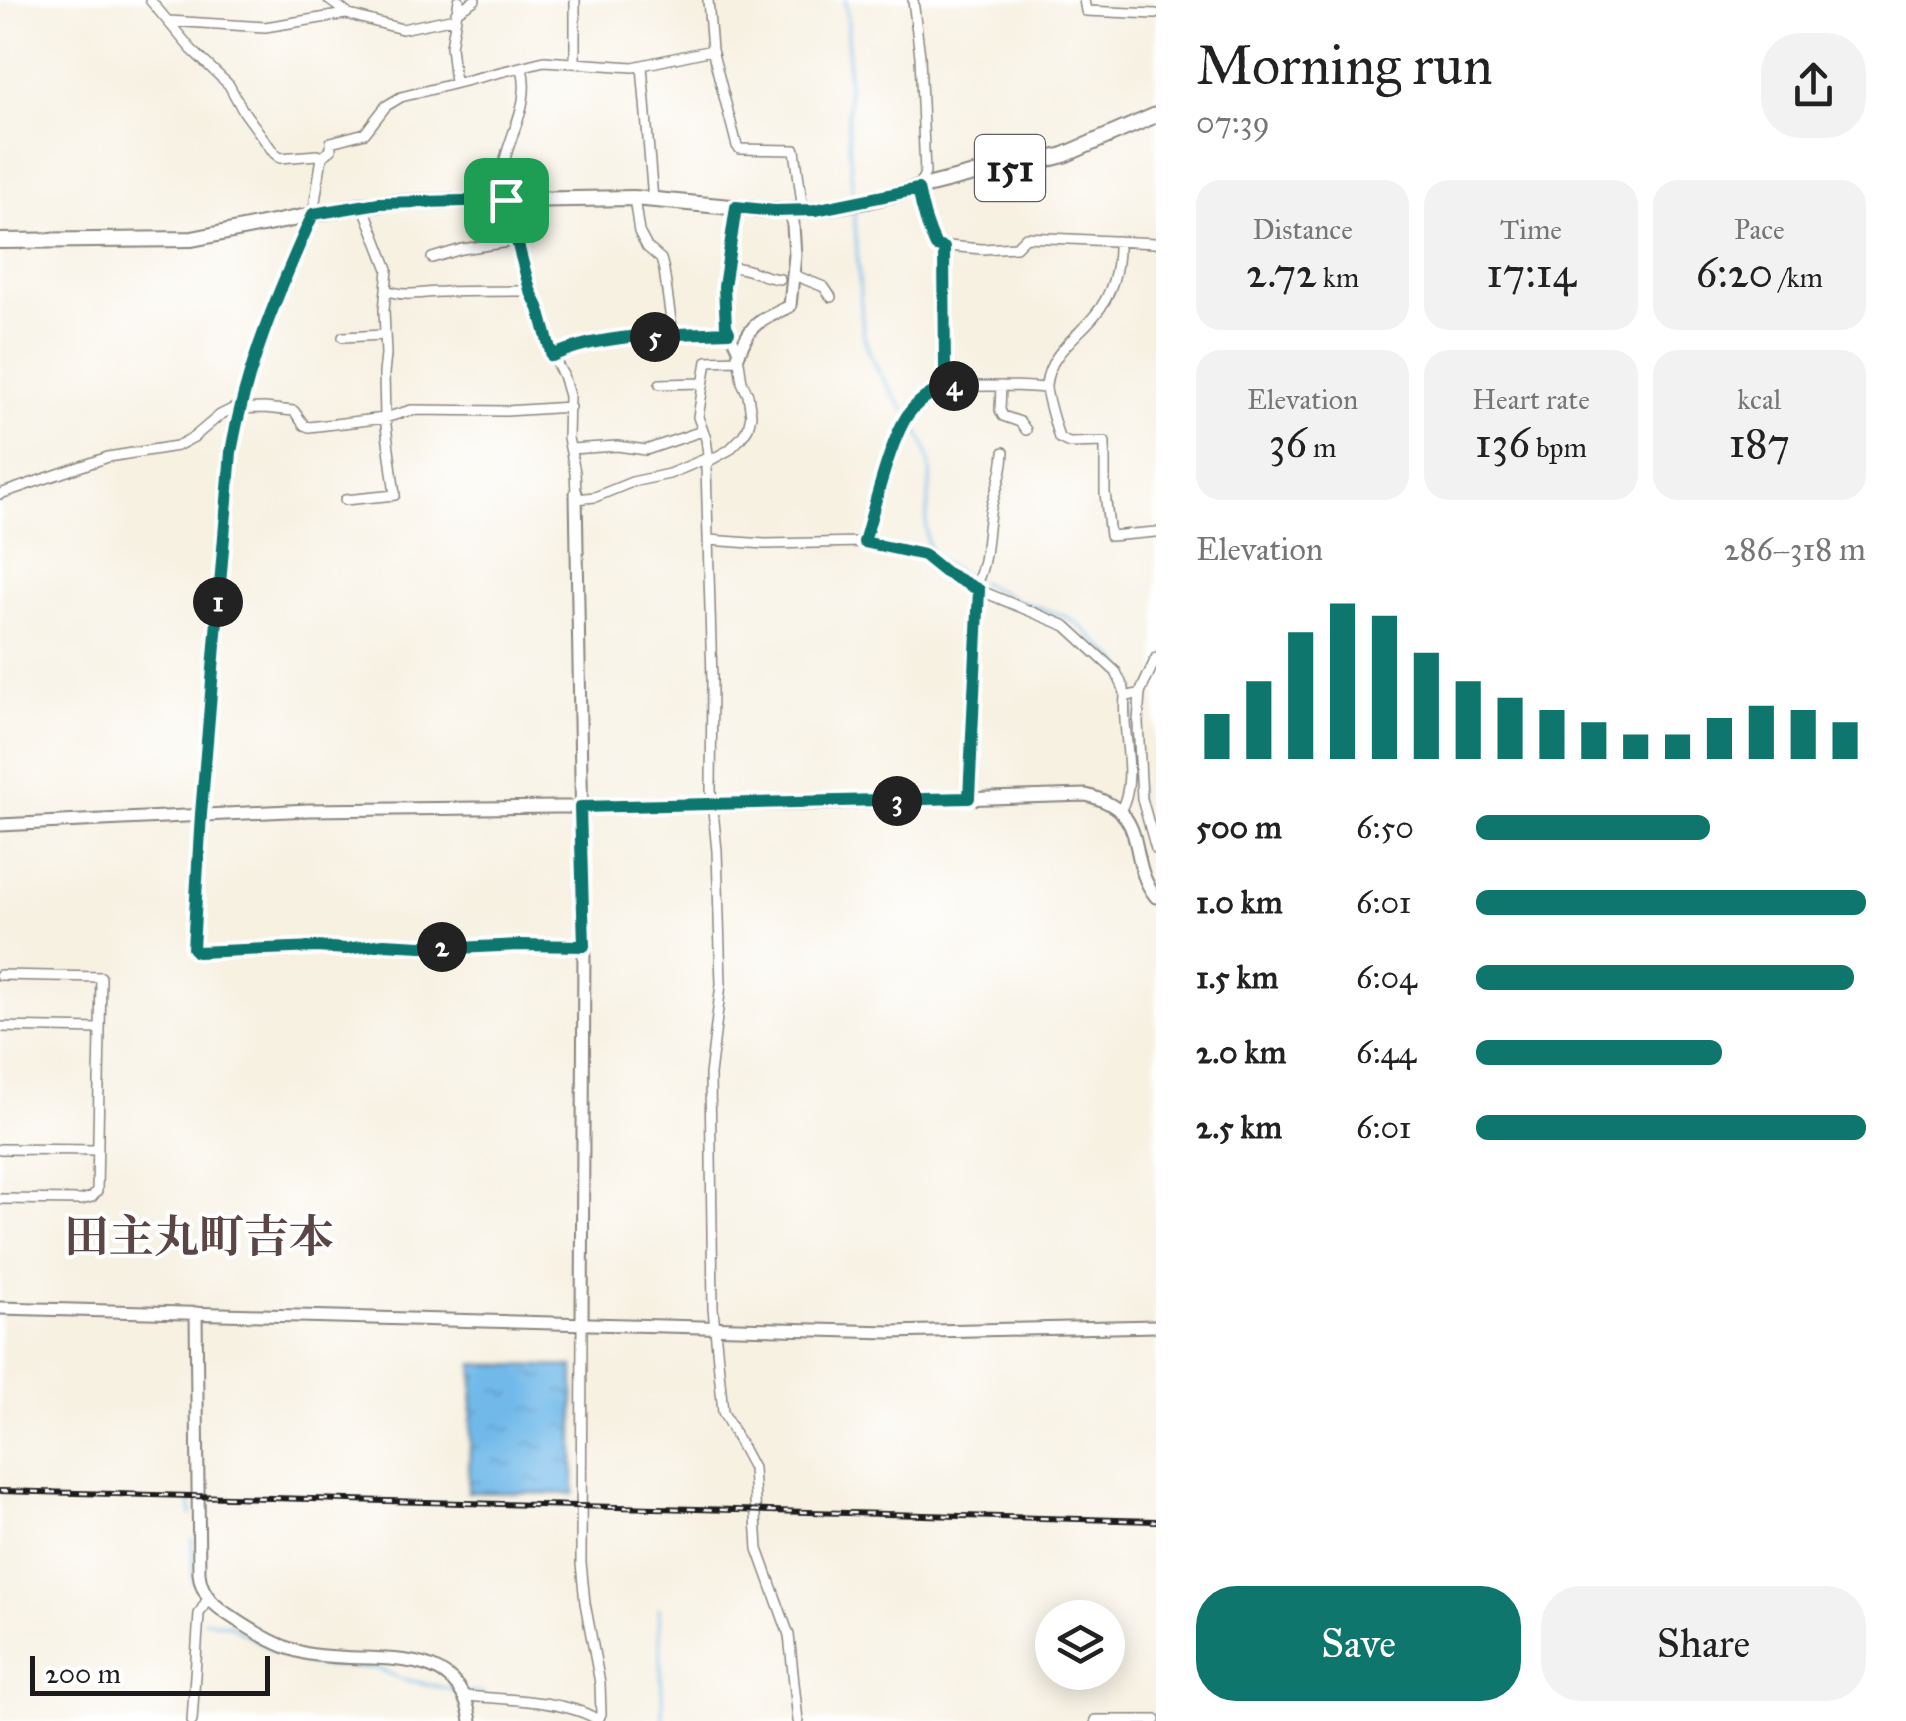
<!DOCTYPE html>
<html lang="en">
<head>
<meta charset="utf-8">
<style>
	body { margin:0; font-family:"IM FELL Great Primer","Noto Serif JP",serif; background:#f2f2f2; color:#222; height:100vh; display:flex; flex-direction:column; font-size:38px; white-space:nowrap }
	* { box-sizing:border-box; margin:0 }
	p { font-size:32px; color:#767676 }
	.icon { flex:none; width:55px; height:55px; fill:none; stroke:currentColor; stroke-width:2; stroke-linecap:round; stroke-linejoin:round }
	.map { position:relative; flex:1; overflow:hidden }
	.panel { display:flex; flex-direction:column; background:#fff; width:750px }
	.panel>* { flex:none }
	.buttons { position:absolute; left:1035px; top:1600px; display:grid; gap:20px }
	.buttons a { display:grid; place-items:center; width:90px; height:90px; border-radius:50%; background:#fff; box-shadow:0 5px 25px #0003; font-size:50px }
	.scale { position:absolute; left:30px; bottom:25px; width:240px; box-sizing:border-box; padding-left:10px; border:5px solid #1c1c1c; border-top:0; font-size:28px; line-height:35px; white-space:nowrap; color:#1c1c1c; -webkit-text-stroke:8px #fff; paint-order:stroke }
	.pin { position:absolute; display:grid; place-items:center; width:85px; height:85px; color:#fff; margin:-42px; border-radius:20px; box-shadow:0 5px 15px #0006 }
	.km { position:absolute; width:50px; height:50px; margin:-25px; border-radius:50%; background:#222; color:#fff; font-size:28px; line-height:50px; text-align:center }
	.round { display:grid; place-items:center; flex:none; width:105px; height:105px; border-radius:40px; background:#f2f2f2 }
	.headline { display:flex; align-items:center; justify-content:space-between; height:170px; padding:0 40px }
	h1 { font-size:55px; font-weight:600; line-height:75px }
	.figures { display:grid; grid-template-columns:repeat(3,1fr); gap:15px; height:170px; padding:10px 40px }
	.figures div { display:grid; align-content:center; border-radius:25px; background:#f2f2f2; text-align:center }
	.figures b { font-size:42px; font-weight:600 }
	.figures small { font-size:28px; font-weight:400 }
	.figures p { font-size:28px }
	.chart { height:280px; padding:20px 40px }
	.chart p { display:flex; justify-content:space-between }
	.chart svg { width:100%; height:180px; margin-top:10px; stroke:#0f766e; stroke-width:6 }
	.action { display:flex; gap:20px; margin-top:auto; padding:20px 40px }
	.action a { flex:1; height:115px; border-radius:40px; background:#0f766e; color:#fff; font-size:40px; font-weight:600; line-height:115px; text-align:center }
	.action a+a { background:#f2f2f2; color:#222 }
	ul { padding:0 40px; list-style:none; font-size:32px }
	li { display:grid; grid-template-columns:160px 120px 1fr; align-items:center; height:75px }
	li i { height:25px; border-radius:12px; background:#0f766e }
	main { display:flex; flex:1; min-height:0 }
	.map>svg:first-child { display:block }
	.water { fill:url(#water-ripples); stroke:#466a82; stroke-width:2.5 }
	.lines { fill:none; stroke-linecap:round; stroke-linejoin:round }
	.stream { stroke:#71b9e9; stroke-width:2.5 }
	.minor-casing { stroke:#8a867f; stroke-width:12 }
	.tertiary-casing { stroke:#8a867f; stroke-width:15 }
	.primary-casing { stroke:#8a867f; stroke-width:18 }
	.minor { stroke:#fff; stroke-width:9 }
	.tertiary { stroke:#fff; stroke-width:11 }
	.primary { stroke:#fff; stroke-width:14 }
	.rail-casing { stroke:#1c1c1c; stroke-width:6 }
	.rail { stroke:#fff; stroke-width:2.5; stroke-dasharray:8; stroke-linecap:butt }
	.route-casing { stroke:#fff; stroke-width:20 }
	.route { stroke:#0f766e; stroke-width:12 }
	.labels { text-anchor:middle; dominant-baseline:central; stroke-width:8; stroke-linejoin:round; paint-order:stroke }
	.shield { fill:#fff; stroke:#606060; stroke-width:2.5 }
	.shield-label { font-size:38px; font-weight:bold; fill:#1c1c1c }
	.quarter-label { font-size:45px; font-weight:bold; fill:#5c4645; stroke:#fff }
</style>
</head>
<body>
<main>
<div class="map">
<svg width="1156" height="1721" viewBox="0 0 1156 1721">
	<defs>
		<pattern id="water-ripples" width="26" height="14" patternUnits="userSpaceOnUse" patternTransform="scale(2.5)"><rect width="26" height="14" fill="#71b9e9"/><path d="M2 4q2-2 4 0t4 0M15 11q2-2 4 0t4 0" fill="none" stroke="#619ec7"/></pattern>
	</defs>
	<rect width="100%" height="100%" fill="#fff"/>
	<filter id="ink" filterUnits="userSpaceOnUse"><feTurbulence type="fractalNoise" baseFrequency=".01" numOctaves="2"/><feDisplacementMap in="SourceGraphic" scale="20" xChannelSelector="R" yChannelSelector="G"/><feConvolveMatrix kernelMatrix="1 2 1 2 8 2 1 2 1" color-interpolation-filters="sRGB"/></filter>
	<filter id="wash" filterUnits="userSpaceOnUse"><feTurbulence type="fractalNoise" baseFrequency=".0048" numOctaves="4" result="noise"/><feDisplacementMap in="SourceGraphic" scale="40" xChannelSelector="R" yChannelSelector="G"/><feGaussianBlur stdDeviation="2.25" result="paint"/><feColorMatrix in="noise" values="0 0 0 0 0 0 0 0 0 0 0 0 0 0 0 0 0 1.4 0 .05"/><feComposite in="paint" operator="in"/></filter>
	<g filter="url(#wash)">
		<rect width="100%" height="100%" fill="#f7f1e2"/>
		<path class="water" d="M474,1364L574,1367V1494L468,1492Z"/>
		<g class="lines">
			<path class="stream" d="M845,0L848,18V129L853,198
				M854,211L863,332C870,363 887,385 905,411
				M909,418C920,435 929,449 930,470C933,499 917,531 934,557
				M940,562L973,579
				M980,582L1016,600L1067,617L1080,626L1119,662L1127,676L1132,691L1137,804L1156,871
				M190,1501L192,1515
				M192,1539L193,1582
				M193,1607L195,1618
				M659,1608L663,1721
				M205,1620L230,1625L274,1651L306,1663L320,1666L376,1668L399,1678L453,1690
				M470,1692L483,1693
				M571,1704L596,1713"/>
		</g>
	</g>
	<g filter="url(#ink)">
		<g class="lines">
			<g class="minor-casing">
				<path id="minor" d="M150,0L191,49L229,85L242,109L274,153L280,158L317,155L322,157
					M329,0L347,13
					M575,0V63
					M708,0L712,50L737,146L740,149L795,150L803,211
					M913,0L920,56L925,173L918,189L926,222L936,245L982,249L1016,247L1026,237L1156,243
					M1084,0L1086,11L1156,14
					M456,12L475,0
					M169,21L265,27L346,14L402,29L455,18
					M642,66L653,200
					M522,68C533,110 501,143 502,184L530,291L539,309L552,355L563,375L569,396L568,438L575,472L576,493
					M455,83L451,46L459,0
					M634,198L639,232L647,247L661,259L664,270L673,335
					M736,207L724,301L726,325L737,348L742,382L748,395L751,415L748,428L741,438L729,450L709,461L706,466L712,680L711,790L717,851L721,984L710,1075L713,1308L723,1412L753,1468L758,1549L789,1635L798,1721
					M1118,241C1119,267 1112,295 1095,315C1077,337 1049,354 1046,385C1045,393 1056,427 1059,438L1069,443L1105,442V493L1110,536L1156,532
					M944,248L945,368L949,380L956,386
					M432,258L462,249L509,242L514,237
					M728,268C745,265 762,278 780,279
					M794,275L824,287L831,297
					M387,290C404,298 424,292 442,292C471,291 500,291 530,291
					M343,337L384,335
					M552,355C603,333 673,335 729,332
					M660,384L703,383
					M1001,386L1000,410L1003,416L1020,422L1026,430
					M571,449L617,446L646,450L702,431
					M0,494L108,457L177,446L194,437L220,415L232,409L264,408L294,411L304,425L309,427L385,418L411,410L506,411L570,407
					M576,499L595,497L632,482L669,474L705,459L709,461L706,439L698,417L707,361L738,360
					M345,500L395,495L385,418L384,373L386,355L384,310L388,269L363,205
					M709,540L765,544L865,542L924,555L945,572L974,588L1066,626L1116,672L1124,689L1125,697
					M865,542L901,428C923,387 946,386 988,386C1007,386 1025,386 1044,388
					M974,588C989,560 985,537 991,508C996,487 1003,476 1004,452
					M1140,693L1138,722L1142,799L1156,849
					M969,798L979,590
					M1120,811C1139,780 1121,732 1125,697L1140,693L1156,658
					M584,946L519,945L458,948L384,944L346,949L316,947L203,953L197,952L193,948L201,814L231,452L240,408L272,307L313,214L322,157L331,150V142L365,133L386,106L401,97L544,61L633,67L712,50
					M0,975L101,977L97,1191L92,1197L81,1200L0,1199
					M0,1027L100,1029
					M0,1149L98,1150
					M582,1324L581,1563L585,1603L600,1683L601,1714L598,1720
					M465,1696C500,1699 571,1700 599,1721
					M1095,1720H1156
					M192,1721L199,1614L208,1598"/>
			</g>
			<g class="tertiary-casing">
				<path id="tertiary" d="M738,356C752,320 757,323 790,306L795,255L792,211
					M576,493L584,946L582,1324
					M0,825L309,810L805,804L1086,795C1154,812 1124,858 1156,897
					M0,1308L890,1332L1156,1326
					M196,1313L199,1573C201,1596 217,1608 235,1619C257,1633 278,1647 304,1653C364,1667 459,1637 471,1721"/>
			</g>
			<g class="primary-casing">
				<path id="primary" d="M0,241L192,239L363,205L397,202L634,198L774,211L815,210L867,201L978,173L1021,166L1064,155L1156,115"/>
			</g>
			<use href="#minor" class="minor"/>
			<use href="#tertiary" class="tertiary"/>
			<use href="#primary" class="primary"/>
			<g class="rail-casing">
				<path id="rail" d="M0,1491L1156,1521"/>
			</g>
			<use href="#rail" class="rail"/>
		</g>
	</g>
	<g class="lines" filter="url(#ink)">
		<g class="route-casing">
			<path id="route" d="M918,189C922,209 927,228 936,246L944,248L945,368L948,380L956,386C937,388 921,398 909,413C890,439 874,509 864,542L924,555L945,572L979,590L969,798L580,807L584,946L520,945L458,948L384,944L346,949L316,947L197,952L193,948L201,814L231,452C246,367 278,292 313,214L379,203L506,200L530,290L539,309L552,356C603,332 674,335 729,332L726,326L724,287L736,207L774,211L815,210Z"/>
		</g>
		<use href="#route" class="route"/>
	</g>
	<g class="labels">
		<rect class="shield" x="975" y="135" width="70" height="66" rx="8"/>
		<g class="shield-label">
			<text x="1010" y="168">151</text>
		</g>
		<g class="quarter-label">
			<text x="199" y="1236">田主丸町吉本</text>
		</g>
	</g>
</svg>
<div class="buttons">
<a><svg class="icon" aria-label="layers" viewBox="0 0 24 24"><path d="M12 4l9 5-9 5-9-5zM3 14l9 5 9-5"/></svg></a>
</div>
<div class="scale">200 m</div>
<div class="pin" style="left:506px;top:200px;background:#1e9e55"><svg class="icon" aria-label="arrive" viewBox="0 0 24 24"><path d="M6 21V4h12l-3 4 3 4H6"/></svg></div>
<b class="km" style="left:218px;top:602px">1</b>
<b class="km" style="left:442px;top:947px">2</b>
<b class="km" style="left:897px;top:801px">3</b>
<b class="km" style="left:954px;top:386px">4</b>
<b class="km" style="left:655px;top:337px">5</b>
</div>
<section class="panel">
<div class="headline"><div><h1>Morning run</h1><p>07:39</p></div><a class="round"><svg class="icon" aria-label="share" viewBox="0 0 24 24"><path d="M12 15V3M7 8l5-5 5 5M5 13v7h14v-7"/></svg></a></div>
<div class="figures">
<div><p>Distance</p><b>2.72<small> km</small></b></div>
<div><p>Time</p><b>17:14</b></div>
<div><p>Pace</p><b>6:20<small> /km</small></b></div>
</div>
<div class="figures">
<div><p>Elevation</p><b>36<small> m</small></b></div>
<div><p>Heart rate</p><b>136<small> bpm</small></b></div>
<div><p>kcal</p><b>187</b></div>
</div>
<div class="chart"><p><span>Elevation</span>286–318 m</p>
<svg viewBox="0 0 160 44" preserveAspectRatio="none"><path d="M5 44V33M15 44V25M25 44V13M35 44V6M45 44V9M55 44V18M65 44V25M75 44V29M85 44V32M95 44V35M105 44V38M115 44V38M125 44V34M135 44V31M145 44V32M155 44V35"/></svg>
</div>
<ul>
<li><b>500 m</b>6:50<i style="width:60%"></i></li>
<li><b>1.0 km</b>6:01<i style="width:100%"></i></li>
<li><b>1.5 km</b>6:04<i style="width:97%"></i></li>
<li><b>2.0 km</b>6:44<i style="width:63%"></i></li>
<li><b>2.5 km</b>6:01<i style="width:100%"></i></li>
</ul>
<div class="action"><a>Save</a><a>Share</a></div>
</section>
</main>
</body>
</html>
